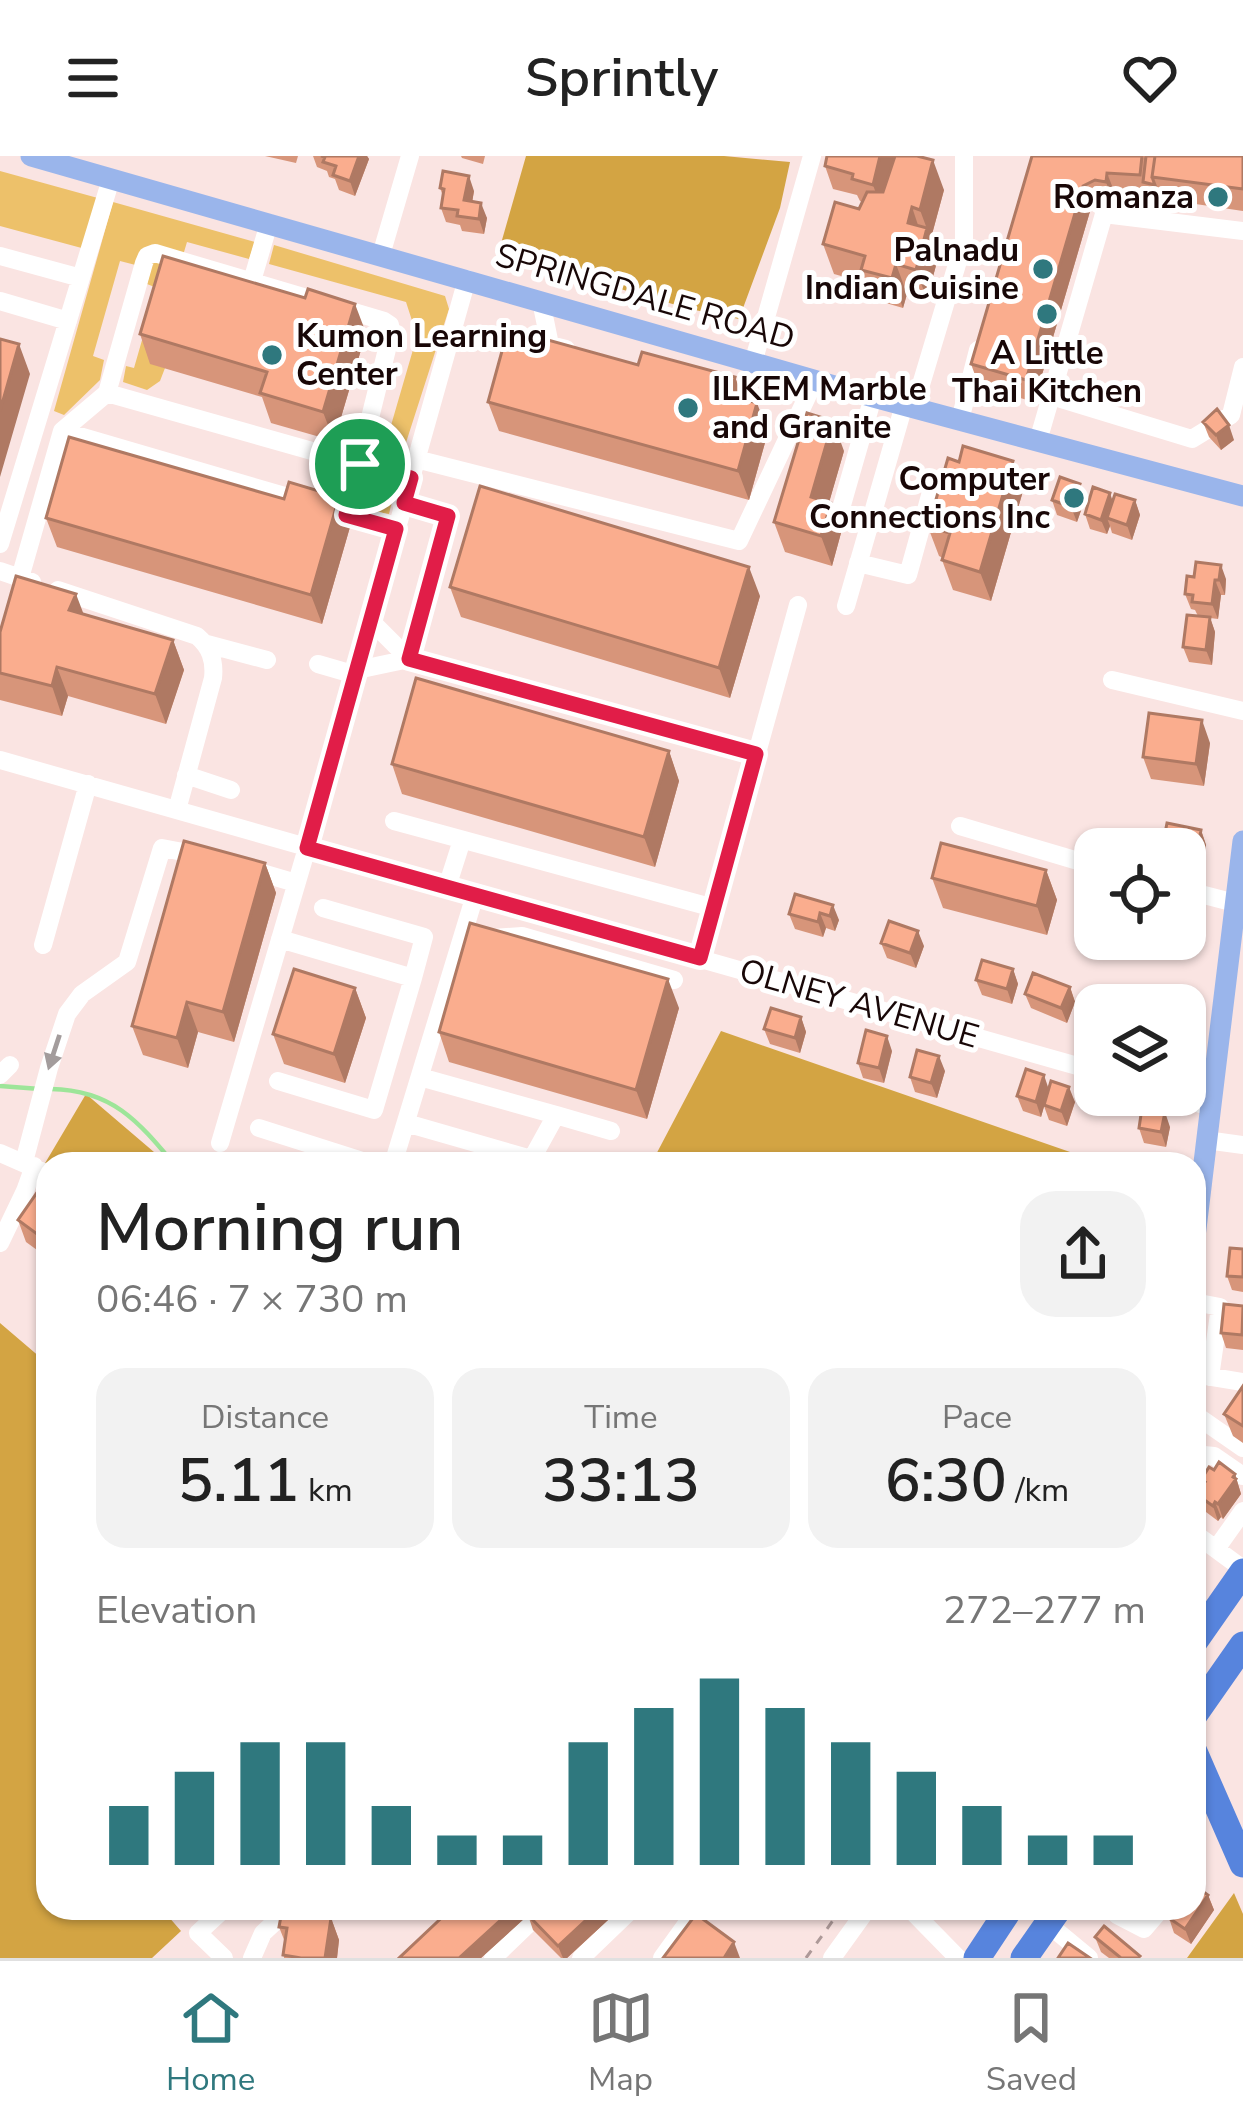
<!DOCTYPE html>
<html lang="en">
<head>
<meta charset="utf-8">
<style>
	body { margin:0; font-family:"Nunito Sans",sans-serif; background:#f2f2f2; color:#222; height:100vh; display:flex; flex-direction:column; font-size:45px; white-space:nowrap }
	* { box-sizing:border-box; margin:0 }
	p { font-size:39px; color:#767676 }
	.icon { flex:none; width:66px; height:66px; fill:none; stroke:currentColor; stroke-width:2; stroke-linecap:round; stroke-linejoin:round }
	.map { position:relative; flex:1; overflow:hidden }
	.drawer { position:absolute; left:36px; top:996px; width:1170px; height:768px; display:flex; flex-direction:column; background:#fff; border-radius:36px; box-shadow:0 3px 9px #0004 }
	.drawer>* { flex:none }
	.controls { position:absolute; left:1074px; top:672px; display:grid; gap:24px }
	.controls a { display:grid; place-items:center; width:132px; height:132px; border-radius:24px; background:#fff; box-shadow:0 3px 9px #0004; font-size:60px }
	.pin { position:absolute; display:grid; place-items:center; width:102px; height:102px; color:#fff; margin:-51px; border:6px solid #fff; border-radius:50%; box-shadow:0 3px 12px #0007 }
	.round { display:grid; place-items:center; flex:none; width:126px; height:126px; border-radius:36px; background:#f2f2f2 }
	.summary { display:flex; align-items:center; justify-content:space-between; height:204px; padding:0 60px }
	h1 { font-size:66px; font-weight:600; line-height:90px }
	.metrics { display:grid; grid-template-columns:repeat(3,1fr); gap:18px; height:204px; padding:12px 60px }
	.metrics div { display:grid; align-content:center; border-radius:30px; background:#f2f2f2; text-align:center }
	.metrics b { font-size:60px; font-weight:600 }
	.metrics small { font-size:33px; font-weight:400 }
	.metrics p { font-size:33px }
	.chart { height:336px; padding:24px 60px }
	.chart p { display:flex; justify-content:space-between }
	.chart svg { width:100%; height:216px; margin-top:12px; stroke:#2f787e; stroke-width:6 }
	header { display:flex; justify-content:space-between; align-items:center; height:156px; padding:0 60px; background:#fff; font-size:54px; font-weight:600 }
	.dock { display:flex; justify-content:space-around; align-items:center; height:168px; border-top:3px solid #e0e0e0; background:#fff; font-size:33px; color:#767676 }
	.dock a { display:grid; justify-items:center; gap:6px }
	.dock .active { color:#2f787e }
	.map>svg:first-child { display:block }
	.green { fill:#edc16a }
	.forest { fill:#d3a443 }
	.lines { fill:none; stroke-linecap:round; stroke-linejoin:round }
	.stream { stroke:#9de599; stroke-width:4.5 }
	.path { stroke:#ad9998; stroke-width:3; stroke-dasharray:9 9; stroke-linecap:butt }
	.minor { stroke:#fff; stroke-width:18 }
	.major { stroke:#9ab5eb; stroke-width:21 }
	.highway { stroke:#5784dd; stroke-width:27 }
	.wall { fill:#d7957a }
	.shaded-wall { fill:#af7963 }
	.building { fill:#faad8e; stroke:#af7963; stroke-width:3 }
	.oneway { fill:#a39c9c }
	.route-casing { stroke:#fff; stroke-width:24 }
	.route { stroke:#e11d48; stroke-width:15 }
	.poi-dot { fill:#2f787e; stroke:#fff; stroke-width:4.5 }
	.labels { text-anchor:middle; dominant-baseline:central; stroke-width:10; stroke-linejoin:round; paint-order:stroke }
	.poi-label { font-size:33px; font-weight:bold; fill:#180707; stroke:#fff; text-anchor:end }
	.street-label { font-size:33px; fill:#180707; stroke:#fff }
</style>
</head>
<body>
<header><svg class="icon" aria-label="menu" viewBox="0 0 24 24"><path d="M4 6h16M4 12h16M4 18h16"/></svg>Sprintly<svg class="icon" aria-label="heart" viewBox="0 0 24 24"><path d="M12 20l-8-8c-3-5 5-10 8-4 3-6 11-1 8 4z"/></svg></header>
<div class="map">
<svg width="1243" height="1802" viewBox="0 0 1243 1802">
	<rect width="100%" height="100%" fill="#fae4e2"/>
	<path class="green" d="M0,15L105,44L89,94L0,70Z
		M113,46L255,86L249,103L187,86L151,207L165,212L160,225L147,234L123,226L126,210L134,212L157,132L147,128L151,113L120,105L93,200L104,204L100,224L64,259L54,255Z
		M274,89L445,140L449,153L402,299L385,290L417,180L406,146L269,108Z
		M364,322L397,324L389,358L355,352Z"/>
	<path class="forest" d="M526,0H724L790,6L780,52L739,163L690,153L498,98Z
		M721,875L1096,1005V1008H651Z
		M86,938L168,1008H48V1018L41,1014Z
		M0,1167L48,1208V1752H161L181,1775L152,1802H0Z
		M1234,1737L1243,1758V1802H1187Z"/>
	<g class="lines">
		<path class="stream" d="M0,930L40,933
			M51,933C112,934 138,965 174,1008"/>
		<path class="path" d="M806,1802L842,1752"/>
		<path class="minor" d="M381,99L410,0
			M0,100L81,122
			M252,125L269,67
			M0,145L68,165
			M541,145L550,189L566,193
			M753,207L812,0
			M107,237L411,323
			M1051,240L1192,283L1231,259L1243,211
			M914,252L964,85V0
			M960,264L978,194
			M62,275L305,346
			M1038,285L1104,58L1243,75
			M416,303L739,385L815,224
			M404,347L448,360L409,503L756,598
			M337,356L396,373
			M838,363L873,241
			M0,388L111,23
			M858,407L908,419L931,336
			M0,415L32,426
			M20,422L62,275L107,237L144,107L147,100L155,97L384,165L390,169L391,177L346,359
			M58,434L197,480C210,491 215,504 213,522L177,654
			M846,450L904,249
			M371,465L409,503
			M207,488L267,504
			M318,508L356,519
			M357,514L409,503
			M1112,524L1243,555
			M0,604L1095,915
			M186,619L231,634
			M394,665L714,752L798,449
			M960,670L1095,710
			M248,713L296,727
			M447,731L462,684
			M1185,734L1235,747
			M323,752L424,781L413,822
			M493,782L522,780L674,824
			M43,789L88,628
			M700,802L714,752
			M0,919L10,909
			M420,921L556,959
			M278,925L374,954L413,822L280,783
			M1171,939L1210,951
			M406,967L531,1003
			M259,972L372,1008
			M1206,984L1243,989
			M220,987L307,692L467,123
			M0,997L48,1018
			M24,1006L49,912L67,858L82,838L127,806L162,692L204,700
			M393,1008L475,739
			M529,1008L556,959L611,975
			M0,1087L25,1035L34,1010
			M1194,1146L1220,1151L1210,1221
			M1194,1218L1243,1226
			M1194,1258L1243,1292
			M1194,1298L1214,1300L1243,1320
			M1194,1368L1201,1299
			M1194,1377L1243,1413
			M1216,1393L1243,1355
			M1194,1698V1706
			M909,1752L958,1802
			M1114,1752L1117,1759L1144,1773L1162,1752
			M1048,1768L1089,1802
			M224,1802L198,1777L225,1752
			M252,1802L263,1777L290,1752
			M493,1802L545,1752
			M581,1802L633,1752
			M662,1802L698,1752
			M832,1802L868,1752"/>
		<path class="major" d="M31,0L873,241L1243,340
			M1194,1089L1243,685"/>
		<path class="highway" d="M1194,1486L1243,1416
			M1194,1559L1243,1489
			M1194,1596L1243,1708
			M977,1802L1010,1752
			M1024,1802L1059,1752"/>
	</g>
	<path class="wall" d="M265,0H298L296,7Z
		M313,0H367L369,3L355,40L339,34L335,23L329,21L327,15L317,11Z
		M461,0H485L483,8L462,2Z
		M827,0H895L891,13L944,34L931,82L938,102L927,143L907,138L903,152L872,143L866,127L834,118L823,88L859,53L862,46L860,45L857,39L833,33L825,10Z
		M1032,0H1243V55L1148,41L1116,40L1114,48L1103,46L1091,52L1034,246L979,230L971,208Z
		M440,32L474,35L472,46L487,62L484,78L462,75L460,69L446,66L441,52L443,40Z
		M366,177L334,285L271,267L262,241L150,208L140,178Z
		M638,209L735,221L743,243L768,276L749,344L499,275L488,246Z
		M1203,266L1234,284L1221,294L1209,281Z
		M844,295L829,346L831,347L841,377L832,410L785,396L774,366Z
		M1080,328L1085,343L1077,366L1057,359L1052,344Z
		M1023,335L991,445L953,434L942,404L943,402L939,400L928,371Z
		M339,341L350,371L322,468L57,391L46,362L284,343Z
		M1135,344L1140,359L1132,384L1112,377L1110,370L1107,378L1090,373L1085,358L1113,345Z
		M1187,420L1226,423L1225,439H1221L1218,463L1210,462L1215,476L1212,509L1189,506L1183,491L1198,460L1195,454L1191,453L1185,438Z
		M450,431L760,440L730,542L461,461Z
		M84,458L173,484L184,514L166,568L68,540L62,560L0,544V476Z
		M1210,587L1204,630L1151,623L1143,601Z
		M669,595L679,625L655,711L402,638L392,608Z
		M1201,674L1206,689L1201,714L1185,711V693Z
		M265,707L276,737L234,886L198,876L188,912L143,899L132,870Z
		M1046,714L1057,744L1047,779L943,752L932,722Z
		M795,738L839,764L835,775L826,772L823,781L795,773L789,758Z
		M881,787L924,790L916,812L887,802Z
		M1013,813L1018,828L1012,848L982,839L976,824Z
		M1070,831L1075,846L1067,867L1031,852L1025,838Z
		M355,832L366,862L345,927L284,908L273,878Z
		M679,852L647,963L449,906L439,876Z
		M801,861L806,876L800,897L770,888L764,873Z
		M892,895L884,927L863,922L858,907Z
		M945,915L937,942L915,936L910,921Z
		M1049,933L1075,946L1067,970L1049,964L1044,950L1041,961L1023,955L1017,940Z
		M1170,971L1166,991L1144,987L1139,972Z
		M48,1032V1102L26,1086L18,1064Z
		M1243,1093V1136L1232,1134L1227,1120Z
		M1243,1150V1194L1226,1192L1221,1177Z
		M1243,1230V1287L1233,1280L1224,1258Z
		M1214,1314L1235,1318L1241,1338L1223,1363L1221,1361L1218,1365L1202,1353L1196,1338L1203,1329L1201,1324Z
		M1208,1739L1214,1754L1191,1788L1174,1777L1169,1762Z
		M452,1752H621L567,1802H561L533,1774L528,1759L481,1802H399Z
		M1124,1752H1148L1140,1763Z
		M331,1762L339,1784L337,1802H284L285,1786L279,1771Z
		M1095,1781L1140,1802H1109L1101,1796Z"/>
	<path class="shaded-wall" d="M359,0H367L369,3L355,40L350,25Z
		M880,0H895L881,51L873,29Z
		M933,4L944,34L931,82L938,102L927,143L916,114L927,73L920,54Z
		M1107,17L1116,40L1114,48L1106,26Z
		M469,20L474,35L470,59L464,44Z
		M1083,30L1091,52L1034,246L1026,224Z
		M481,47L487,62L484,78L479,63Z
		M912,51L922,81L908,67Z
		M896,108L907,138L903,152L892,122Z
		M355,148L366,177L334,285L323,256Z
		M19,188L30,218L0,321V255Z
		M735,221L746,251L730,239Z
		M757,247L768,276L749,344L738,315Z
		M833,265L844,295L822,371L811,341Z
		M1229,269L1234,284L1221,294L1216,279Z
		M1013,305L1023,335L991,445L980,416Z
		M1080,328L1085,343L1077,366L1071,351Z
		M1110,337L1115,352L1107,362L1110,370L1107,378L1101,364Z
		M339,341L350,371L322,468L311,439Z
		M1135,344L1140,359L1132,384L1127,369Z
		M831,347L841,377L832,410L821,380Z
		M1221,409L1226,423L1225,439L1219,424Z
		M749,411L760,440L730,542L719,512Z
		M1215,424L1221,439L1218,463L1212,448Z
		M76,438L87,467L69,454Z
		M1210,461L1215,476L1212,509L1206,494Z
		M173,484L184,514L166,568L155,538Z
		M57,511L68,540L62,560L52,530Z
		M1202,564L1210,587L1204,630L1196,608Z
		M669,595L679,625L655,711L644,681Z
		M1201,674L1206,689L1201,714L1196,699Z
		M265,707L276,737L234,886L223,856Z
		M1046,714L1057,744L1047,779L1037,750Z
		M833,749L839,764L835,775L830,760Z
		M820,757L826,772L823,781L818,766Z
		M918,775L924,790L916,812L910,797Z
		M1013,813L1018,828L1012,848L1007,833Z
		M668,823L679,852L647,963L636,934Z
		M1070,831L1075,846L1067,867L1061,852Z
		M355,832L366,862L345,927L334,898Z
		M187,846L198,876L188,912L177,882Z
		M801,861L806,876L800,897L795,882Z
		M887,880L892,895L884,927L879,912Z
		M939,900L945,915L937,942L931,927Z
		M1044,919L1049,934L1041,961L1036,946Z
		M1069,931L1075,946L1067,970L1061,955Z
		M1165,956L1170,971L1166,991L1161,976Z
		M48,1071V1100L41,1081Z
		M1235,1318L1241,1338L1223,1363L1218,1348Z
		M1215,1346L1221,1361L1218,1365L1213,1350Z
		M1208,1739L1214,1754L1191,1788L1185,1773Z
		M514,1752H536L481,1802H459Z
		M599,1752H621L567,1802H563L558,1790Z
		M1140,1752H1148L1140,1763L1138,1756Z
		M331,1762L339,1784L337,1802H325Z
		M734,1786L740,1802H724Z"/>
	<path class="building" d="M321,0H359L350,25L333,19L336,10L323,6L325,1Z
		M827,0H880L873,29L852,23L853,18L825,10Z
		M895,0H917L933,4L920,54L912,51L908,67L927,72L916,114L896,108L892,122L861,114L865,100L823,88L835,46L859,53L867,36H883Z
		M1032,0H1142L1140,19L1107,17L1106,26L1095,24L1083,30L1026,224L971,208Z
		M1146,0H1155L1152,21L1155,29L1143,26Z
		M1155,0H1243V33L1152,21Z
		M443,15L469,20L464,44L481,47L479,63L457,60L458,54L441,52L444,33L440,32Z
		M163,100L305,142L308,133L355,148L323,256L260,237L267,216L140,178Z
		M508,173L638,209L642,196L735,221L730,239L757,247L738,315L488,246Z
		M0,183L19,188L0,255Z
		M1217,253L1229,269L1216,279L1203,266Z
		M807,257L833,265L811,341L831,347L821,380L774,366Z
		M69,281L284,343L289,326L339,341L311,439L46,362Z
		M963,290L1013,305L980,416L942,404L950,377L928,371L948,302L959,306Z
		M1060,321L1080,328L1071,351L1052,344Z
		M480,330L749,411L719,512L450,431Z
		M1093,331L1110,337L1101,364L1085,358Z
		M1115,338L1135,344L1127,369L1107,362Z
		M1196,406L1221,409L1219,424H1215L1212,448L1192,446L1193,439L1185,438L1187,420L1194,421Z
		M16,420L76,438L69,454L173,484L155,538L57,511L52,530L0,517V476Z
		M1187,459L1210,461L1206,494L1183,491Z
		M416,522L669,595L644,681L392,608Z
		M1149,557L1202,564L1196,608L1143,601Z
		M1167,667L1201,674L1196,699L1185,697V693L1162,692Z
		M184,685L265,707L223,856L187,846L177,882L132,870Z
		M941,687L1046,714L1037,750L932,722Z
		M795,738L833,749L830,760L820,757L818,766L789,758Z
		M889,765L918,775L910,797L881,787Z
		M470,767L668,823L636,934L439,876Z
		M982,804L1013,813L1007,833L976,824Z
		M294,813L355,832L334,898L273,878Z
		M1033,817L1070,831L1061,852L1025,838Z
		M1147,831L1176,836L1173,849H1144Z
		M771,852L801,861L795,882L764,873Z
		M866,874L887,880L879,912L858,907Z
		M917,894L939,900L931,927L910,921Z
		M1026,913L1044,919L1036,946L1017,940Z
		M1051,925L1069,931L1061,955L1044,949Z
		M1142,952L1165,956L1161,976L1139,972Z
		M43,1028L48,1032V1071L41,1081L18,1064Z
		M1230,1092L1243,1093V1121L1227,1120Z
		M1224,1148L1243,1150L1242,1179L1221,1177Z
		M1243,1230V1270L1224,1258Z
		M1219,1306L1235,1318L1233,1321L1236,1323L1218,1348L1215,1346L1213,1350L1196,1338L1205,1326L1201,1324L1209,1311L1214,1314Z
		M1194,1729L1208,1739L1185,1773L1169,1762L1176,1752H1194Z
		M452,1752H514L459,1802H399Z
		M535,1752H599L558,1790L528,1759Z
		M282,1755L331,1762L325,1802H301L283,1799L287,1772L279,1771Z
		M696,1758L734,1786L724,1802H663Z
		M1104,1770L1140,1800L1138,1802H1121L1095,1781Z
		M1068,1787L1090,1802H1058Z"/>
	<defs><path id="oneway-solid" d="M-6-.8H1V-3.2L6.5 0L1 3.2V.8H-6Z" transform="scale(3)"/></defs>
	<use class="oneway" href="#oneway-solid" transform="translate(54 896) rotate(108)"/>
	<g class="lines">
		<g class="route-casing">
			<path id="route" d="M360,308L411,322L404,347L448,360L409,503L756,598L700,802L307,692L396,373L346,359Z"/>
		</g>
		<use href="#route" class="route"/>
	</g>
	<g class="poi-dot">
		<circle cx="1218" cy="41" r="12"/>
		<circle cx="1043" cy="113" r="12"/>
		<circle cx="1047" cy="158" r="12"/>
		<circle cx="272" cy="199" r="12"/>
		<circle cx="688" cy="252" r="12"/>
		<circle cx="1074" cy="342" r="12"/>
	</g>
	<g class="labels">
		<g class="poi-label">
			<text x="1194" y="41">Romanza</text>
			<text x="1019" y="94">Palnadu<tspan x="1019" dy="38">Indian Cuisine</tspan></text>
			<text x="296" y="180" text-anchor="start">Kumon Learning<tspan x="296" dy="38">Center</tspan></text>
			<text x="1047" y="197" text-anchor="middle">A Little<tspan x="1047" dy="38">Thai Kitchen</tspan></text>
			<text x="712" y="233" text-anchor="start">ILKEM Marble<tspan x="712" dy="38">and Granite</tspan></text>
			<text x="1050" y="323">Computer<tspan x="1050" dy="38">Connections Inc</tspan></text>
		</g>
		<g class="street-label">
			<text transform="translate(645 141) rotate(16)">SPRINGDALE ROAD</text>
			<text transform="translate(859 848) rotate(16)">OLNEY AVENUE</text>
		</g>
	</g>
</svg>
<div class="controls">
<a><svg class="icon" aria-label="locate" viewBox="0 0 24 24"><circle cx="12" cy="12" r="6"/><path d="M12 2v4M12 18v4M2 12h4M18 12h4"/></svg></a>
<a><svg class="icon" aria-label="layers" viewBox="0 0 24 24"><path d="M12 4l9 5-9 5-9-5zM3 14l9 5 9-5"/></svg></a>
</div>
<div class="pin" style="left:360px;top:308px;background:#1e9e55"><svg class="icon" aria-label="arrive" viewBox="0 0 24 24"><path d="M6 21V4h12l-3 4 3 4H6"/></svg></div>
<section class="drawer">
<div class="summary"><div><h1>Morning run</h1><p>06:46 · 7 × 730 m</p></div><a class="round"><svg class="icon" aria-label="share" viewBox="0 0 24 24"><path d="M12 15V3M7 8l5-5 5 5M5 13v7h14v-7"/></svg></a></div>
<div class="metrics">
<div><p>Distance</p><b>5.11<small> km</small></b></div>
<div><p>Time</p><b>33:13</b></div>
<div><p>Pace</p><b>6:30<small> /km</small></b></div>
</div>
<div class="chart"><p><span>Elevation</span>272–277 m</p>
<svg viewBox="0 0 160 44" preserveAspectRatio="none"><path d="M5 44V32M15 44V25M25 44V19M35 44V19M45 44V32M55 44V38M65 44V38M75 44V19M85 44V12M95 44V6M105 44V12M115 44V19M125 44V25M135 44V32M145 44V38M155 44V38"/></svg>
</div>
</section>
</div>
<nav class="dock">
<a class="active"><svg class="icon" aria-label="home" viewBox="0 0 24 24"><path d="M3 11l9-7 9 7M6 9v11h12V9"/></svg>Home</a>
<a><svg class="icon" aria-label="map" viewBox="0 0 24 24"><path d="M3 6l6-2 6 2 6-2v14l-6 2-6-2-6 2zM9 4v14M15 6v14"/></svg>Map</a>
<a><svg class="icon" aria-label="saved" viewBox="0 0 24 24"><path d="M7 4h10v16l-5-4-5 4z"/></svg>Saved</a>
</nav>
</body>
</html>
